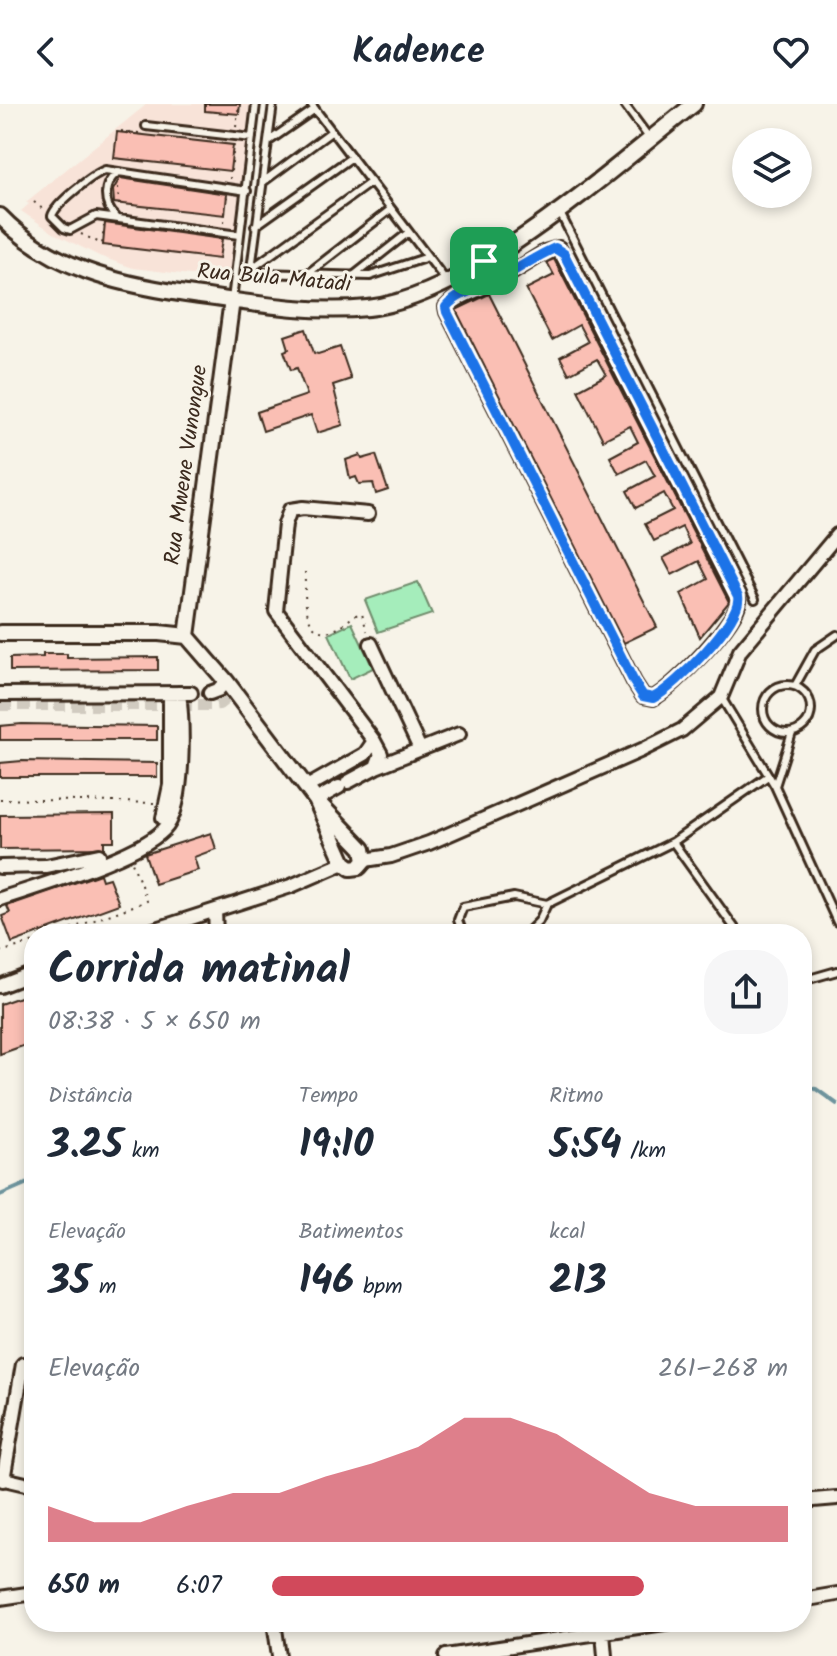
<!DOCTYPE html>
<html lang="pt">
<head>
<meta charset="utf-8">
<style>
	body { margin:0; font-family:Kalam,sans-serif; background:#f6f6f7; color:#1f2937; height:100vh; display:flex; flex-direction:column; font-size:30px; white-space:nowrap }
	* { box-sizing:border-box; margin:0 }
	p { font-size:26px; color:#747a83 }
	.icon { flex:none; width:44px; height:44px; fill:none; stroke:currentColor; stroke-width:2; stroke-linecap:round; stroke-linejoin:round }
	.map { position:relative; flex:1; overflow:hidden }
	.side { position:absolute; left:24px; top:820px; width:788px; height:708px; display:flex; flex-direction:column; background:#fff; border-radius:32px; box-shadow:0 4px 12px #0003 }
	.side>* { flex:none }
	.buttons { position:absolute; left:732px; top:24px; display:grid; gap:16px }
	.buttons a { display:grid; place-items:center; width:80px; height:80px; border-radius:50%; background:#fff; box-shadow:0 4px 12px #0003; font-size:40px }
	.pin { position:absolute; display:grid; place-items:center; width:68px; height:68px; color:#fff; margin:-34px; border-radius:16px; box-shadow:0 4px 12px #0006 }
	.round { display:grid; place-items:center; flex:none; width:84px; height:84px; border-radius:32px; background:#f6f6f7 }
	.headline { display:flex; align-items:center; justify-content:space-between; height:136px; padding:0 24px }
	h1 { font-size:44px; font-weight:600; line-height:60px }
	.stats { display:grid; grid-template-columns:repeat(3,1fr); gap:12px; height:136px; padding:8px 24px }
	.stats div { display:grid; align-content:center }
	.stats b { font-size:40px; font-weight:600 }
	.stats small { font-size:22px; font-weight:400 }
	.stats p { font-size:22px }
	.chart { height:224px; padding:16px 24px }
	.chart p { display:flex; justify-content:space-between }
	.chart svg { width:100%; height:144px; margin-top:8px; fill:#d1495b; opacity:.7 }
	ul { padding:0 24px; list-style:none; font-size:26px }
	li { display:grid; grid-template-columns:128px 96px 1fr; align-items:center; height:60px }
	li i { height:20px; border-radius:10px; background:#d1495b }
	header { display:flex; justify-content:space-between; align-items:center; height:104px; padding:0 24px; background:#fff; font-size:36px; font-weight:600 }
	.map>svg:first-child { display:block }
	.built { fill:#f8e3d8 }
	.green { fill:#a5edbb; stroke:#708c6c; stroke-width:2 }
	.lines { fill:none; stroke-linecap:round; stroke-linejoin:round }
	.stream { stroke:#6e949d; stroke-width:4 }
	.building { fill:#fabfb4; stroke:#3b2a1e; stroke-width:2 }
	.minor-tunnel { stroke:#d1cbc0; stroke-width:12; stroke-dasharray:12 6; stroke-linecap:butt }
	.service-casing { stroke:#3b2a1e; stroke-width:12 }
	.minor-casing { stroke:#3b2a1e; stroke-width:18 }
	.tertiary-casing { stroke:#3b2a1e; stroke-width:20 }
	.path { stroke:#3b2a1e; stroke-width:2; stroke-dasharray:2 6; stroke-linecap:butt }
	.service { stroke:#f7f3e8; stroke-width:6 }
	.minor { stroke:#f7f3e8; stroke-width:12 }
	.tertiary { stroke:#f7f3e8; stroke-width:14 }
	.route-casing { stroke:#fff; stroke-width:16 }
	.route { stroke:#1a73e8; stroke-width:10 }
	.labels { text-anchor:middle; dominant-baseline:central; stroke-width:6; stroke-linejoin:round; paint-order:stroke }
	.street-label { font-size:22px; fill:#3b2a1e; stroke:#f7f3e8 }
</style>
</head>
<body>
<header><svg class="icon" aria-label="back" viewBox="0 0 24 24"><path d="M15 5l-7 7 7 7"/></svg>Kadence<svg class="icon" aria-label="heart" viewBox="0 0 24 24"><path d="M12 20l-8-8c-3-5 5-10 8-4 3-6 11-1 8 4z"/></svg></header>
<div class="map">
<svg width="837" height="1552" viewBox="0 0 837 1552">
	<rect width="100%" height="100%" fill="#f7f3e8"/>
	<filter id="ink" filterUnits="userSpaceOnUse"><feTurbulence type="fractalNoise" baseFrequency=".0125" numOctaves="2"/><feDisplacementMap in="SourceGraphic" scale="16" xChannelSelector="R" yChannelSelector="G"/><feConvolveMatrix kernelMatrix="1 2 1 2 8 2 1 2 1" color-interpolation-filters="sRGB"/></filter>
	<g filter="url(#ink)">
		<path class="built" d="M147,0H254L231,176L133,164L99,152L55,130L21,107L29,100L26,98Z"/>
		<path class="green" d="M418,478L432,510L378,528L365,496Z
			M352,519L373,564L350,575L329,530Z"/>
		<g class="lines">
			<path class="stream" d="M802,983L816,985L837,1000
				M0,1091L30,1078L34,1079"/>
		</g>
		<path class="building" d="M205,0H240L239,10L205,7Z
			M117,28L233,41L230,67L114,54Z
			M120,74L227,90L225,111L114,99L113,86Z
			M105,119L222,135L219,155L103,141Z
			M554,155L729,498L700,533L681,490L708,475L699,457L672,471L663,454L690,440L682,423L654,437L645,420L673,406L664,389L636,404L627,387L655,372L646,356L619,370L610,353L638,338L630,322L603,336L578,286L606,271L597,255L569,270L560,253L588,238L579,221L552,236L526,185L554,171L547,158Z
			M489,190L657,523L624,539L456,206Z
			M306,225L314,249L318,250L340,243L351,275L333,281L343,321L317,329L311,311L263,327L257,308L307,291L297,264L291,266L284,247L289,245L285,232Z
			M360,351L362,355L376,351L388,386L376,390L373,379L359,380L356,373L350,375L346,356Z
			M43,550H67V554L158,553V566L10,567V554L43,553Z
			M22,620L157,622V636H0V622Z
			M22,657L157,659V673H0V659Z
			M114,710V737H104V744L0,745V711Z
			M211,729L216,745L194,753L198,766L155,780L145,750Z
			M100,770L102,776L109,774L119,800L12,839L2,812L10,809L7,802Z
			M34,888V938L0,950V900Z"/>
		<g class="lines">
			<path class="minor-tunnel" d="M0,601H210L219,600L234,588"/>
			<g class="service-casing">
				<path id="service" d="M624,0L650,35
					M146,22L252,34
					M269,37L315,5
					M263,78L332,27
					M560,109L755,495
					M116,113C103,101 102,80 117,69
					M255,122L352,53
					M239,131L96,112L70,126L64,124L52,112C55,100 92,71 105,66L247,87
					M428,153L447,178
					M251,165L259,169L370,172L428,153L311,0
					M251,165L273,0
					M251,165L371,78
					M306,171L391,105
					M352,173L409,128
					M232,196L256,0
					M763 605a24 24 0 1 1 48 0a24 24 0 1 1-48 0Z
					M795,582L815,546L837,531
					M721,593L775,682L837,818
					M775,682L792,629
					M673,738L739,830
					M463,830L458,816L463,803L514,793L547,800
					M526,830L539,817L547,800L673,738L768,672
					M802,877L837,867"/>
			</g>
			<g class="minor-casing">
				<path id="minor" d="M559,144L739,497C736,519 674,584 653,594L643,592L634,578L447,208L446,203L452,197L503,174L545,148Z
					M368,410L303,404L290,406L285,420L276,507L374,637L381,650L376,663
					M371,540L420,645
					M210,589L218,586L226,577
					M0,590L191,589
					M348,678L376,663L459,630
					M307,683L365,650L374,637
					M316,696L339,683
					M163,714L170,681V589
					M365,756L391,752L429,739L642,646L682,626L721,593L740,547L837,431
					M0,763L46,762L99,751
					M0,795C38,782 146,751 167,722C185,697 183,620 179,589
					M215,807L216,830
					M141,830L291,782L344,759
					M0,882L34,869
					M0,1374L34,1382
					M3,1376L23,1260
					M802,1397L837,1394
					M0,1494L34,1489
					M802,1496L837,1490
					M274,1518L279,1552
					M602,1518L605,1552
					M446,1552L671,1518"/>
			</g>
			<g class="tertiary-casing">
				<path id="tertiary" d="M0,112C50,164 118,180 186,190C245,198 308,210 368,204C472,192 611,65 694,0
					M0,529H159L187,532L226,577L316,696L363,745L365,756L359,763L351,764L344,759L316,696
					M187,532L232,196"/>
			</g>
			<path class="path" d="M236,23L239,0
				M121,27L140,29
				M230,75L234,41
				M118,83L119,101
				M34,98L45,107
				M224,118L227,93
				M81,130L102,140L104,122
				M305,468C305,486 301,540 336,525C344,521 350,514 358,510H362L367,527
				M0,695L155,699
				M56,830L147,797L132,758
				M0,848L34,838"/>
			<use href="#service" class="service"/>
			<use href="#minor" class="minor"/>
			<use href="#tertiary" class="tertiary"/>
		</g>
	</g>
	<g class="lines" filter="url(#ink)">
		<g class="route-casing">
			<path id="route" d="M484,157L495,177C516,167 534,153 555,144L564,150L738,492C743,515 675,583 653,594L643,592L634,578L447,208L446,203C458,188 485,182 503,174L492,153L484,157"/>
		</g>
		<use href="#route" class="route"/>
	</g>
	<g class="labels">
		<g class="street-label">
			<text transform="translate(274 175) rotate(5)">Rua Bula Matadi</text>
			<text transform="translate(187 361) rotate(-82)">Rua Mwene Vunongue</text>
		</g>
	</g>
</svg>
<div class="buttons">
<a><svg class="icon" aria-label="layers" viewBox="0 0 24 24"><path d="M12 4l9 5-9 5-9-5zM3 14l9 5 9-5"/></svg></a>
</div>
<div class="pin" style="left:484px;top:157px;background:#1e9e55"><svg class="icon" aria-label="arrive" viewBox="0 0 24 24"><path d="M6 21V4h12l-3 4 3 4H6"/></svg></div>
<section class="side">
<div class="headline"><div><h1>Corrida matinal</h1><p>08:38 · 5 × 650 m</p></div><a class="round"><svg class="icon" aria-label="share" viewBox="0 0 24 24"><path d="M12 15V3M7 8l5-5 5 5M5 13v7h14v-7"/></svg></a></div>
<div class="stats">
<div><p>Distância</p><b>3.25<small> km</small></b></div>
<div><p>Tempo</p><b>19:10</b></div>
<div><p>Ritmo</p><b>5:54<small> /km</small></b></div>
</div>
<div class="stats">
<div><p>Elevação</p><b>35<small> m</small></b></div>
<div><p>Batimentos</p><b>146<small> bpm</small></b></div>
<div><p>kcal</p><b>213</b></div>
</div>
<div class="chart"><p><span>Elevação</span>261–268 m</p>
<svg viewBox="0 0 160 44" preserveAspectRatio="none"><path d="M0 44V33L10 38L20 38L30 33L40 29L50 29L60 24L70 20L80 15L90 6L100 6L110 11L120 20L130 29L140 33L150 33L160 33V44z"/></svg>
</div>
<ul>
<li><b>650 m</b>6:07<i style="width:72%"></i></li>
</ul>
</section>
</div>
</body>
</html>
